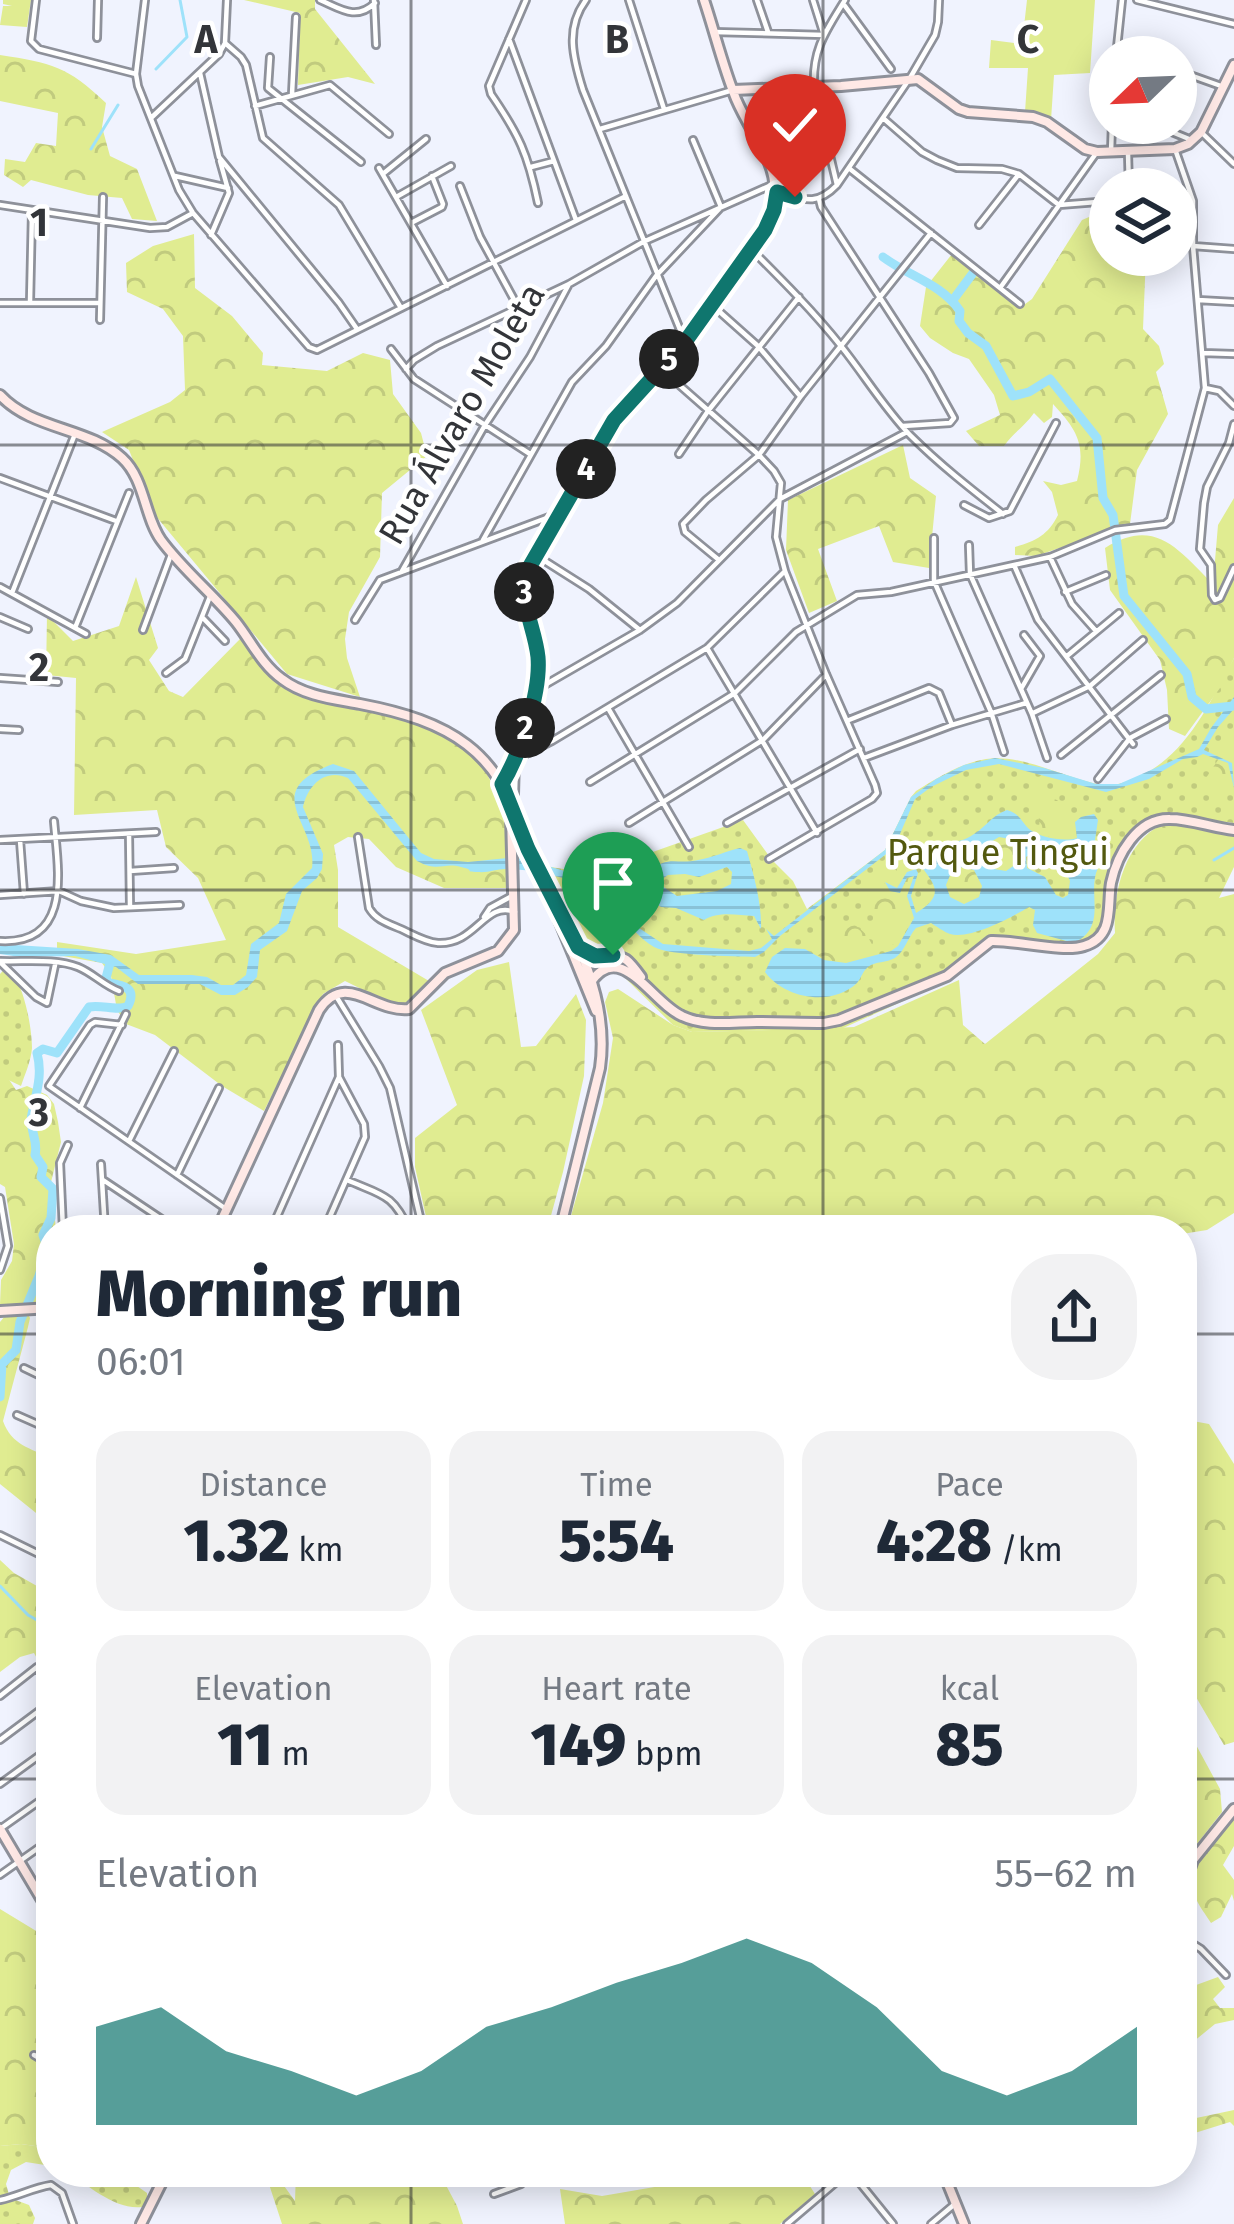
<!DOCTYPE html>
<html lang="en">
<head>
<meta charset="utf-8">
<style>
	body { margin:0; font-family:"Fira Sans",sans-serif; background:#f2f2f3; color:#1f2937; height:100vh; display:flex; flex-direction:column; font-size:45px; white-space:nowrap }
	* { box-sizing:border-box; margin:0 }
	p { font-size:39px; color:#747a83 }
	.icon { flex:none; width:66px; height:66px; fill:none; stroke:currentColor; stroke-width:2; stroke-linecap:round; stroke-linejoin:round }
	.map { position:relative; flex:1; overflow:hidden }
	.details { position:absolute; left:36px; top:1215px; width:1161px; height:972px; display:flex; flex-direction:column; background:#fff; border-radius:48px; box-shadow:0 6px 30px #0003 }
	.details>* { flex:none }
	.needle { width:78px; rotate:247deg }
	.controls { position:absolute; left:1089px; top:36px; display:grid; gap:24px }
	.controls a { display:grid; place-items:center; width:108px; height:108px; border-radius:50%; background:#fff; box-shadow:0 6px 30px #0003; font-size:60px }
	.pin { position:absolute; display:grid; place-items:center; width:102px; height:102px; color:#fff; margin:-123px -51px; border-radius:50% 50% 50% 0; rotate:-45deg; box-shadow:0 0 12px #0007 }
	.pin .icon { rotate:45deg }
	.km { position:absolute; width:60px; height:60px; margin:-30px; border-radius:50%; background:#222; color:#fff; font-size:33px; line-height:60px; text-align:center }
	.round { display:grid; place-items:center; flex:none; width:126px; height:126px; border-radius:48px; background:#f2f2f3 }
	.headline { display:flex; align-items:center; justify-content:space-between; height:204px; padding:0 60px }
	h1 { font-size:66px; font-weight:800; line-height:90px }
	.stats { display:grid; grid-template-columns:repeat(3,1fr); gap:18px; height:204px; padding:12px 60px }
	.stats div { display:grid; align-content:center; border-radius:30px; background:#f2f2f3; text-align:center }
	.stats b { font-size:60px; font-weight:800 }
	.stats small { font-size:33px; font-weight:400 }
	.stats p { font-size:33px }
	.chart { height:336px; padding:24px 60px }
	.chart p { display:flex; justify-content:space-between }
	.chart svg { width:100%; height:216px; margin-top:12px; fill:#0f766e; opacity:.7 }
	.map>svg:first-child { display:block }
	.green { fill:url(#green-dots) }
	.forest { fill:url(#forest-crowns) }
	.pitch { fill:#e0ec91 }
	.water { fill:url(#water-rules); fill-rule:evenodd }
	.lines { fill:none; stroke-linecap:round; stroke-linejoin:round }
	.stream { stroke:#9ee2fa; stroke-width:3 }
	.river { stroke:#9ee2fa; stroke-width:9 }
	.street-casing { stroke:#8e919a; stroke-width:10 }
	.secondary-casing { stroke:#8e919a; stroke-width:14 }
	.street { stroke:#fff; stroke-width:4.5 }
	.secondary { stroke:#ffe9e6; stroke-width:8 }
	.route-casing { stroke:#fff; stroke-width:24 }
	.route { stroke:#0f766e; stroke-width:15 }
	.grid { fill:none; stroke:#333539; stroke-width:3; stroke-opacity:0.55 }
	.labels { text-anchor:middle; dominant-baseline:central; stroke-width:9; stroke-linejoin:round; paint-order:stroke }
	.street-label { font-size:36px; fill:#333539; stroke:#fff }
	.park-label { font-size:36px; fill:#53590f; stroke:#fff }
	.grid-label { font-size:39px; text-anchor:middle; font-weight:bold; fill:#333539; stroke:#fff; stroke-width:9; stroke-linejoin:round; paint-order:stroke }
</style>
</head>
<body>
<div class="map">
<svg width="1234" height="2224" viewBox="0 0 1234 2224">
	<defs>
		<pattern id="green-dots" width="8" height="8" patternUnits="userSpaceOnUse" patternTransform="scale(3)"><rect width="8" height="8" fill="#e0ec91"/><path d="M2 2h.1M6 6h.1" fill="none" stroke="#c1cb7e" stroke-width="1.8" stroke-linecap="round"/></pattern>
		<pattern id="forest-crowns" width="20" height="18" patternUnits="userSpaceOnUse" patternTransform="scale(3)"><rect width="20" height="18" fill="#e0ec91"/><path d="M2 6a3 3 0 1 1 6 0M12 15a3 3 0 1 1 6 0" fill="none" stroke="#c1cb7e"/></pattern>
		<pattern id="water-rules" width="6" height="5" patternUnits="userSpaceOnUse" patternTransform="scale(3)"><rect width="6" height="5" fill="#9ee2fa"/><path d="M0 2.5h6" fill="none" stroke="#89c2d7"/></pattern>
	</defs>
	<rect width="100%" height="100%" fill="#f0f3fe"/>
	<path class="green" d="M1234,658V823L1173,816L1141,833L1122,860L1114,888L1112,922L1101,939L1085,952L990,946L930,989L841,1029L692,1032L673,1025L619,972L609,971L592,980L539,865L594,874L608,884L612,881L616,865L743,820L772,860L793,881L807,909L885,850L911,797L916,791C937,778 961,763 986,759C1023,753 1070,781 1108,786C1177,775 1204,714 1234,658Z
		M7,966C23,980 32,1026 32,1048C31,1061 25,1074 21,1086L0,1076V974Z
		M21,2144L42,2147L51,2144V2166L26,2162L11,2170L6,2184L10,2198L29,2205L35,2218L33,2224H0V2146Z
		M66,2172H125L124,2177L147,2193V2199L142,2207C114,2210 89,2185 66,2172Z"/>
	<path class="forest" d="M244,0H315V9L375,84L348,77L298,85L300,13Z
		M0,55C52,63 67,66 106,103L102,127L110,156L137,169L157,221L132,219L122,198L88,195L31,180L23,187L4,175L5,159L25,162L36,143L56,146L58,113L0,101Z
		M1110,208V255H1146L1143,329L1159,346L1164,364L1156,372L1168,414L1137,470L1130,524L1036,556L1015,555V547C1036,541 1048,535 1058,515L1052,492L1043,481L1061,485L1077,481C1086,445 1078,431 1053,404L1052,417L1044,423L1034,413C1025,426 1013,433 1004,446H979L966,431L1000,415L994,395L969,359L953,353L930,338L920,326L926,287L952,254L1021,307L1032,299L1082,220Z
		M194,234L195,288L232,316L263,353L262,365L327,371L363,353L390,360L393,394L421,433L427,456L382,493L380,557L349,612L345,639L347,658L360,697L287,674L155,515L129,450L102,432L170,402L185,390L183,336L163,309L127,292L126,263L153,246Z
		M903,445L910,478L936,496L929,568L893,562L879,526L818,549L837,601L809,613L786,550L788,500Z
		M1234,498V658L1220,688L1185,736L1169,729L1167,690L1160,660L1110,590L1105,548C1156,516 1179,551 1213,584L1218,525Z
		M136,577L158,648L149,660L169,691L183,697L240,639L264,669L296,694L410,720L462,743L483,766L507,814L511,888H444L396,867L369,839L348,837L334,845L338,870V927L429,981L406,1007H398L345,981L323,994L264,1111L222,1086L155,1035L126,1024L117,1010L111,976L102,963L57,955V942L136,954L226,940L198,878L166,847L157,810L74,815L76,678L46,675L47,615L73,641L119,626Z
		M1234,736V781L1217,793L1203,791L1202,784Z
		M1033,792L1069,804L1068,812L1075,822L1077,838L1064,841L1039,834C1042,811 1032,810 1033,792Z
		M1170,821L1204,831L1234,834V867L1219,898L1234,894V1213L1207,1230L1182,1234V1230H567L603,1103L613,1038L605,1002L609,992L618,989L673,1025L692,1032L813,1029L854,1027L959,980L963,1025L985,1044L1098,954L1115,933C1112,891 1126,836 1170,821Z
		M987 854a17 17 0 1 1 34 0a17 17 0 1 1-34 0Z
		M904,859L911,862L916,869L902,877L897,888L892,887L886,881L884,885L901,892L907,878L915,876L909,901L914,918L898,946L890,944L882,946L871,904L863,887L874,876L891,867L899,872Z
		M946 886a18 18 0 1 1 36 0a18 18 0 1 1-36 0Z
		M841,920C860,925 869,934 876,954C853,964 834,966 812,952L813,934L832,927Z
		M509,962L521,1047L536,1046L576,994L586,1020L584,1076L563,1172L547,1230H429L415,1167V1138L457,1105L421,1010L477,970Z
		M0,1066L16,1090L27,1086L47,1095L54,1104L58,1122L61,1142L51,1182L56,1230H51V1292C38,1307 19,1306 0,1304L1,1280L12,1261L14,1244L5,1187L0,1184Z
		M28,1314L30,1318L28,1327L3,1421C12,1446 30,1447 51,1459V1525L0,1484V1322L5,1316Z
		M1182,1419L1209,1424L1234,1464V1742L1224,1745L1182,1673Z
		M0,1560L14,1573L51,1594V1684L34,1653L20,1657L0,1672Z
		M1182,1719L1220,1789L1222,1812L1186,1858L1182,1849Z
		M1234,1817V1846L1223,1865L1234,1880V1901L1232,1894L1221,1917L1211,1923C1206,1915 1198,1905 1195,1896C1186,1867 1216,1836 1234,1817Z
		M0,1909L51,1940V2039L43,2043L41,2051L51,2065V2144L42,2147L21,2144L0,2146Z
		M1218,1977L1225,1987L1213,1999L1220,2008H1234V2020L1215,2024L1182,2051V1995L1189,2004L1196,1991L1188,1988Z
		M1234,2110V2126L1230,2122L1182,2137V2121Z
		M265,2172H274L295,2201L296,2172H439L457,2206L463,2224H282Z
		M742,2172H801L815,2194L780,2224H565L560,2189L602,2196Z"/>
	<path class="pitch" d="M3,0H31L27,27L0,25L3,6H12L3,4Z
		M1027,0H1095L1090,73L1054,75L1051,120L1025,112L1028,68H989L991,40L1022,44Z"/>
	<path class="water" d="M1234,697V709L1218,727L1204,750L1232,763L1234,788L1228,763L1203,754L1197,757L1183,759L1149,779L1106,792L999,764L966,770L931,787L915,799L894,848L780,936L764,952L755,957C734,956 670,956 654,947C625,930 612,891 578,882C556,876 529,869 506,869C496,869 488,873 478,872C461,871 478,871 461,867C442,862 440,873 417,861L348,778C325,768 308,785 303,807L323,854L322,869L317,878L302,891L287,931L260,950L257,977L248,987L235,995H221L200,984H138L116,967L75,956L20,957L0,954V944L78,949L111,955L139,975H192L207,977L221,985H233L246,975L251,944L279,923L286,894L312,868C318,823 257,792 333,764L354,771L421,853L434,859L468,862L517,857L592,879L636,926L663,944L749,951L761,948L772,939L766,929L774,936L885,850L911,797L936,779L964,765L995,758L1044,768L1096,784H1119L1199,749L1211,728Z
		M1007,810C1020,814 1020,820 1029,829C1040,838 1065,842 1077,838L1075,822L1081,817L1094,814L1098,820L1095,840L1087,853L1098,868C1086,892 1109,926 1074,943L1037,933L1033,925L1035,910L1029,907C1012,917 970,940 950,934C946,933 934,925 931,923L916,928C908,937 905,951 895,958C886,963 876,961 868,967C862,972 862,977 857,983C832,1007 785,999 765,972L772,957L785,948L805,949L824,960L846,963L891,951L898,946L914,918L907,896L914,876L907,878L900,893L890,891L885,882L897,888L907,872L916,869L918,873L911,896L916,913C951,892 929,881 916,858C939,839 956,847 974,834C987,826 992,815 1007,810ZM999,837L1015,840L1021,850L1019,862L1006,871L994,869L987,860L989,843ZM1030,854L1061,862L1070,881L1068,895L1063,898L1056,895L1045,877L1027,868L1026,857ZM962,867L974,870L982,886L979,897L964,904L950,897L946,885L951,873Z
		M740,848L747,851C754,876 762,904 761,929L754,916C737,915 718,911 704,920L676,908L661,907C648,899 645,888 648,873C668,854 675,865 698,860C711,858 727,851 740,848ZM727,867L732,872L731,884L717,891L677,896L662,886V879L668,875L685,874L699,877Z"/>
	<g class="lines">
		<path class="stream" d="M156,69L187,37L180,0
			M91,149L118,105
			M1214,860L1234,848
			M0,1586L28,1615L51,1628"/>
		<path class="river" d="M883,257C908,276 942,284 960,311L959,321L968,333L986,346L1013,396L1029,392L1050,379L1097,438L1103,498L1113,515L1124,596L1187,674L1192,697L1206,709L1233,706
			M953,300L976,269
			M0,1397L2,1364L16,1350L20,1322L39,1276L47,1247L43,1235L51,1218L53,1189L41,1177L43,1167L35,1155C39,1140 28,1129 32,1114C36,1093 43,1075 37,1053L43,1049L57,1053L89,1007C102,1004 117,1012 128,1006C137,988 124,985 109,983L106,978L110,963"/>
		<g class="street-casing">
			<path id="street" d="M36,0L31,41L39,49L136,74
				M145,0L136,74L138,86L179,190L193,213L309,347L317,350L626,196
				M320,0C341,9 356,21 375,3
				M374,0L376,45
				M526,0L489,86L491,94C519,135 528,154 538,203
				M586,0C565,28 573,58 583,90L685,342
				M629,0L664,109
				M757,0L768,32
				M1137,0L1234,24
				M845,6L891,69
				M714,32L824,35L813,0
				M97,38L98,0
				M509,39L576,220
				M225,43L241,57L246,65L263,138L339,205L401,308
				M1117,48L1141,57
				M270,57L268,88L361,162
				M1116,57L1122,0
				M1176,70L1221,86
				M200,73L219,157L339,303L357,329
				M292,94L296,17
				M255,106L330,85L389,134
				M151,118L219,54L225,43L227,0
				M883,118L922,152L937,160L957,168L1002,169L1019,174L1059,205L1110,201
				M1150,123L1189,139
				M600,129L733,90
				M1201,132L1234,164
				M1111,152L1112,123
				M1128,153L1129,189
				M531,167L554,161
				M379,168L447,286
				M850,169L1020,304
				M384,173L426,139
				M175,176L228,188
				M837,185L814,88C812,49 826,31 845,0
				M460,186L480,237L518,307
				M777,192C803,199 816,207 837,185L910,78L935,35L938,22L939,0
				M398,196L451,166
				M819,199L821,207L929,373L954,418L950,423L903,426
				M0,205L150,228L167,227L193,213
				M413,222L442,207L443,204L432,176
				M979,225L1019,174
				M211,235L229,193L220,161
				M1193,246L1234,249
				M752,250C783,281 814,312 841,346C865,376 884,408 910,435C939,464 971,489 1003,514
				M1000,288L1097,152
				M1198,300L1234,302
				M30,302L32,212
				M0,303H100
				M712,305L758,346L800,396
				M100,320L103,197
				M391,349L414,379L530,454
				M1203,353L1234,354
				M660,368L759,455L774,471L781,483L776,537L785,571L826,674L875,785L877,793L872,799L769,859
				M406,369L414,360L437,346L569,284L643,242L776,183
				M1205,388L1219,391L1234,406
				M1234,424L1229,443L1207,487L1204,503L1200,549L1211,565L1212,595L1215,600L1220,598L1234,568
				M679,454L708,411L799,297
				M0,478L116,521
				M964,505L989,518L1010,511L1056,423
				M934,538V581L991,712L1004,752
				M483,540L572,382L606,346L656,276L721,207L693,140
				M969,545L970,574L1032,714L1047,758
				M537,556L589,589L640,630
				M1050,557L1072,604L1096,631
				M719,560L685,532L683,524L706,500L759,455L801,396L931,233
				M1014,565L1038,620L1133,744
				M402,571L485,425L530,357L569,284
				M0,587L86,634
				M1065,592L1106,575
				M12,593L75,434
				M0,617L28,629
				M202,617L225,641
				M355,620L380,580L560,513
				M75,628L129,493
				M143,630L172,552
				M707,648L817,833
				M1067,656L1119,613
				M166,673L185,659L211,594
				M0,678L58,682
				M1021,689L1040,656L1024,635
				M536,690L640,630L677,603L780,499L907,432
				M608,708L689,847
				M1033,713L1090,686L1143,640
				M849,720L929,688L939,693L952,725
				M0,729L19,730
				M1061,755L1161,675
				M864,758L952,725L1026,703
				M1098,779L1130,738L1166,719
				M590,782L735,693L796,632L857,595L891,592L1014,565L1050,557L1115,530L1165,524L1170,520L1205,388L1193,246V201L1175,149
				M515,794L516,759L552,741L707,648L785,571
				M629,823L763,740L825,676
				M727,823L860,749
				M129,834L130,907
				M358,837L369,908C376,920 387,923 401,929C412,934 425,942 438,943C476,945 485,900 515,912
				M0,840L156,832
				M20,840L24,894
				M130,871L174,868
				M0,895L59,891L81,901L114,908L180,905
				M484,917L490,908L512,896
				M0,941C73,945 58,869 54,821
				M0,961C24,962 55,958 78,967C93,973 103,985 119,991
				M0,962L36,997L47,1003L55,965
				M336,996L379,1066L390,1088L423,1230
				M122,1025L95,1022L90,1025L49,1086L226,1209
				M80,1108L126,1014
				M129,1141L174,1051
				M101,1164L105,1230
				M177,1175L219,1088
				M103,1180L178,1230
				M347,1180C381,1195 393,1193 409,1230
				M0,1198L8,1246L0,1270
				M63,1230L60,1163L68,1145
				M271,1230L339,1077L338,1045
				M324,1230L365,1137L364,1124L339,1077
				M24,1368L51,1381
				M17,1415L51,1430
				M0,1535L51,1560
				M0,1696L37,1667L51,1684
				M0,1740L51,1702
				M0,1784L51,1747
				M0,1829L51,1793
				M0,1875L51,1839
				M39,1894L51,1886
				M1182,1937L1201,1949L1226,1975
				M34,2055L51,2065
				M526,2172L534,2181
				M851,2172L893,2224
				M494,2194L521,2184L529,2176
				M0,2200C19,2196 32,2188 51,2185L62,2193L73,2224
				M787,2224L848,2172
				M931,2224L956,2203"/>
		</g>
		<g class="secondary-casing">
			<path id="secondary" d="M733,90L841,86L918,79L959,109L968,112L1033,117L1047,122L1085,149L1097,152L1175,149L1188,144L1201,132L1234,65
				M0,395C32,430 88,427 122,458C145,479 144,516 161,540C183,570 213,594 236,622C251,641 262,665 282,679C304,696 334,699 360,704C449,721 501,750 525,841
				M498,787C520,767 540,689 538,659C535,629 519,602 526,573L614,420L685,342L765,230C792,173 757,148 736,99C723,67 715,33 704,0
				M524,840C560,912 612,985 600,1068L560,1230
				M559,920L596,1011
				M578,947C581,949 594,955 598,956C625,959 622,951 641,977
				M585,981L591,982C621,939 652,1003 682,1016C705,1027 733,1022 757,1022C780,1022 802,1023 824,1023L839,1020L947,976L991,941C1016,940 1063,953 1084,946C1115,937 1107,906 1111,883C1117,855 1137,818 1170,819C1191,819 1213,828 1234,830
				M217,1230L319,1010C346,970 374,1013 409,1009L445,973L498,951L514,930L511,815
				M0,1311L51,1308
				M0,1829L51,1915
				M1182,1891L1193,1860L1234,1809
				M943,2172L964,2224
				M141,2224L167,2172"/>
		</g>
		<use href="#street" class="street"/>
		<use href="#secondary" class="secondary"/>
	</g>
	<g class="lines">
		<g class="route-casing">
			<path id="route" d="M613,955L595,956L578,947L528,849L502,784C520,754 541,693 538,657C535,628 519,602 526,573L614,420L685,342L765,230L774,210L777,192L795,197"/>
		</g>
		<use href="#route" class="route"/>
	</g>
	<path class="grid" d="M411,0V1230M823,0V1230M0,445H1234M0,890H1234M0,1334H51M1182,1334H1234M0,1779H51M1182,1779H1234M411,2172V2224M823,2172V2224"/>
	<g class="labels">
		<g class="street-label">
			<text transform="translate(462 414) rotate(-60)">Rua Álvaro Moleta</text>
		</g>
		<g class="park-label">
			<text x="998" y="853">Parque Tingui</text>
		</g>
	</g>
	<g class="grid-label">
		<text x="206" y="53">A</text>
		<text x="617" y="53">B</text>
		<text x="1028" y="53">C</text>
		<text x="39" y="236">1</text>
		<text x="39" y="681">2</text>
		<text x="39" y="1126">3</text>
	</g>
</svg>
<div class="controls">
<a><svg class="needle" viewBox="-14 -14 28 28"><path d="M0-13l5 13h-10z" fill="#e53935"/><path d="M0 13l5-13h-10z" fill="#747a83"/></svg></a>
<a><svg class="icon" aria-label="layers" viewBox="0 0 24 24"><path d="M12 4l9 5-9 5-9-5zM3 14l9 5 9-5"/></svg></a>
</div>
<div class="pin" style="left:613px;top:955px;background:#1e9e55"><svg class="icon" aria-label="arrive" viewBox="0 0 24 24"><path d="M6 21V4h12l-3 4 3 4H6"/></svg></div>
<div class="pin" style="left:795px;top:197px;background:#d93025"><svg class="icon" aria-label="check" viewBox="0 0 24 24"><path d="M5 12l5 5 9-10"/></svg></div>
<b class="km" style="left:525px;top:728px">2</b>
<b class="km" style="left:524px;top:592px">3</b>
<b class="km" style="left:586px;top:469px">4</b>
<b class="km" style="left:669px;top:359px">5</b>
<section class="details">
<div class="headline"><div><h1>Morning run</h1><p>06:01</p></div><a class="round"><svg class="icon" aria-label="share" viewBox="0 0 24 24"><path d="M12 15V3M7 8l5-5 5 5M5 13v7h14v-7"/></svg></a></div>
<div class="stats">
<div><p>Distance</p><b>1.32<small> km</small></b></div>
<div><p>Time</p><b>5:54</b></div>
<div><p>Pace</p><b>4:28<small> /km</small></b></div>
</div>
<div class="stats">
<div><p>Elevation</p><b>11<small> m</small></b></div>
<div><p>Heart rate</p><b>149<small> bpm</small></b></div>
<div><p>kcal</p><b>85</b></div>
</div>
<div class="chart"><p><span>Elevation</span>55–62 m</p>
<svg viewBox="0 0 160 44" preserveAspectRatio="none"><path d="M0 44V24L10 20L20 29L30 33L40 38L50 33L60 24L70 20L80 15L90 11L100 6L110 11L120 20L130 33L140 38L150 33L160 24V44z"/></svg>
</div>
</section>
</div>
</body>
</html>
